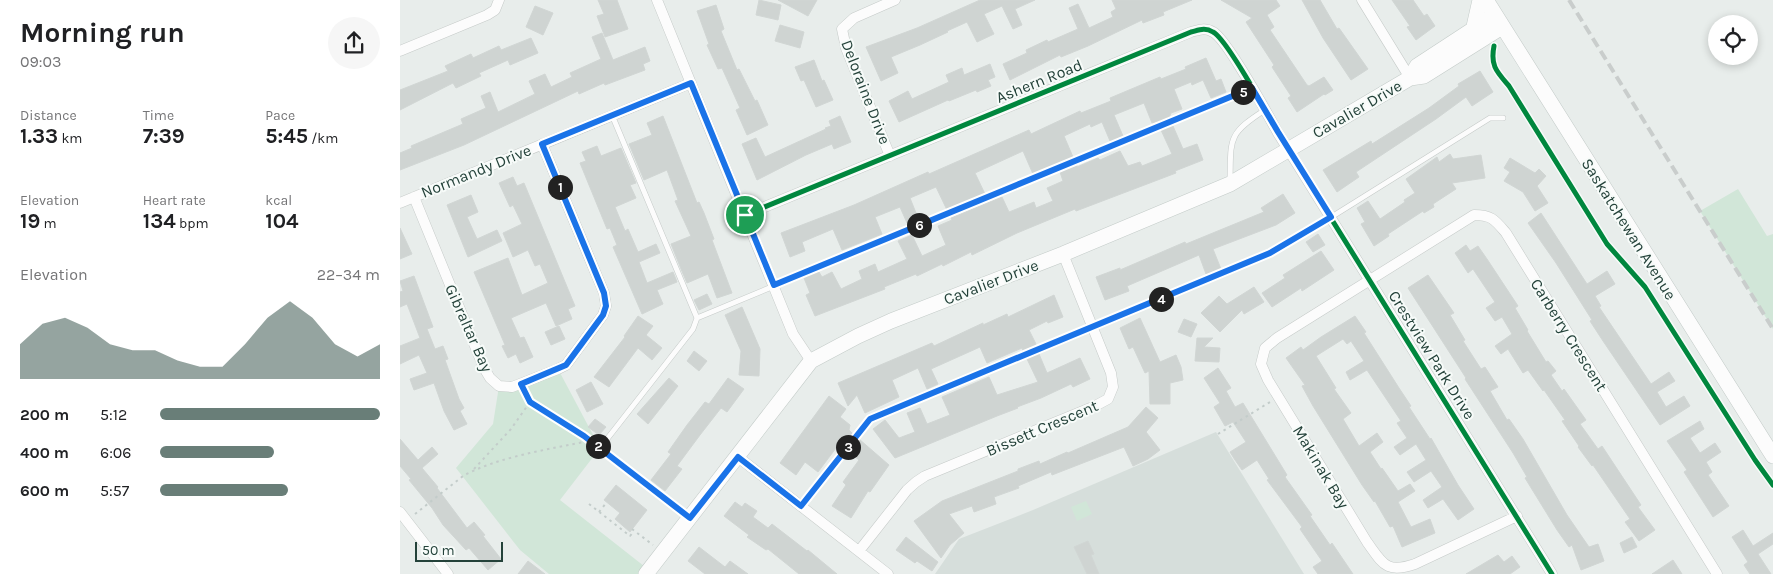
<!DOCTYPE html>
<html lang="en">
<head>
<meta charset="utf-8">
<style>
	body { margin:0; font-family:Karla,sans-serif; background:#f6f6f6; color:#202124; height:100vh; display:flex; flex-direction:column; font-size:19px; white-space:nowrap }
	* { box-sizing:border-box; margin:0 }
	p { font-size:16px; color:#757577 }
	.icon { flex:none; width:28px; height:28px; fill:none; stroke:currentColor; stroke-width:2; stroke-linecap:round; stroke-linejoin:round }
	.map { position:relative; flex:1; overflow:hidden }
	.drawer { display:flex; flex-direction:column; background:#fff; width:400px }
	.drawer>* { flex:none }
	.buttons { position:absolute; left:1308px; top:15px; display:grid; gap:10px }
	.buttons a { display:grid; place-items:center; width:50px; height:50px; border-radius:50%; background:#fff; box-shadow:0 2px 8px #0003; font-size:25px }
	.scale { position:absolute; left:15px; bottom:12px; width:88px; box-sizing:border-box; padding-left:5px; border:2px solid #24423a; border-top:0; font-size:14px; line-height:18px; white-space:nowrap; color:#24423a; -webkit-text-stroke:4px #f7fbf9; paint-order:stroke }
	.pin { position:absolute; display:grid; place-items:center; width:42px; height:42px; color:#fff; margin:-21px; border:2px solid #fff; border-radius:50%; box-shadow:0 1px 5px #0007 }
	.km { position:absolute; width:25px; height:25px; margin:-12px; border-radius:50%; background:#222; color:#fff; font-size:14px; line-height:25px; text-align:center }
	.round { display:grid; place-items:center; flex:none; width:52px; height:52px; border-radius:26px; background:#f6f6f6 }
	.summary { display:flex; align-items:center; justify-content:space-between; height:85px; padding:0 20px }
	h1 { font-size:28px; font-weight:700; line-height:38px }
	.figures { display:grid; grid-template-columns:repeat(3,1fr); gap:8px; height:85px; padding:5px 20px }
	.figures div { display:grid; align-content:center }
	.figures b { font-size:21px; font-weight:700 }
	.figures small { font-size:14px; font-weight:400 }
	.figures p { font-size:14px }
	.chart { height:140px; padding:10px 20px }
	.chart p { display:flex; justify-content:space-between }
	.chart svg { width:100%; height:90px; margin-top:5px; fill:#697e78; opacity:.7 }
	ul { padding:0 20px; list-style:none; font-size:16px }
	li { display:grid; grid-template-columns:80px 60px 1fr; align-items:center; height:38px }
	li i { height:12px; border-radius:6px; background:#697e78 }
	main { display:flex; flex:1; min-height:0 }
	.map>svg:first-child { display:block }
	.built { fill:#d6dedb }
	.green { fill:#d1e6d8 }
	.building { fill:#cfd4d2; stroke:#d1d6d4 }
	.lines { fill:none; stroke-linecap:round; stroke-linejoin:round }
	.lane-casing { stroke:#c5cac8; stroke-width:6 }
	.street-casing { stroke:#c5cac8; stroke-width:11 }
	.secondary-casing { stroke:#c3cbc8; stroke-width:16 }
	.path { stroke:#c3ccca; stroke-width:2; stroke-dasharray:2.5 4; stroke-linecap:butt }
	.lane { stroke:#fcfcfc; stroke-width:5 }
	.street { stroke:#fcfcfc; stroke-width:10 }
	.secondary { stroke:#fcfcfc; stroke-width:15 }
	.rail { stroke:#c9cdcc; stroke-width:4; stroke-dasharray:10 5; stroke-linecap:butt }
	.cycleway-casing { stroke:#f7fbf9; stroke-width:8 }
	.cycleway { stroke:#00873e; stroke-width:5 }
	.route-casing { stroke:#fff; stroke-width:10 }
	.route { stroke:#1a73e8; stroke-width:6 }
	.labels { text-anchor:middle; dominant-baseline:central; stroke-width:4; stroke-linejoin:round; paint-order:stroke }
	.street-label { font-size:16px; fill:#24423a; stroke:#f7fbf9 }
</style>
</head>
<body>
<main>
<section class="drawer">
<div class="summary"><div><h1>Morning run</h1><p>09:03</p></div><a class="round"><svg class="icon" aria-label="share" viewBox="0 0 24 24"><path d="M12 15V3M7 8l5-5 5 5M5 13v7h14v-7"/></svg></a></div>
<div class="figures">
<div><p>Distance</p><b>1.33<small> km</small></b></div>
<div><p>Time</p><b>7:39</b></div>
<div><p>Pace</p><b>5:45<small> /km</small></b></div>
</div>
<div class="figures">
<div><p>Elevation</p><b>19<small> m</small></b></div>
<div><p>Heart rate</p><b>134<small> bpm</small></b></div>
<div><p>kcal</p><b>104</b></div>
</div>
<div class="chart"><p><span>Elevation</span>22–34 m</p>
<svg viewBox="0 0 160 44" preserveAspectRatio="none"><path d="M0 44V27L10 17L20 14L30 19L40 27L50 30L60 30L70 35L80 38L90 38L100 27L110 14L120 6L130 14L140 27L150 33L160 27V44z"/></svg>
</div>
<ul>
<li><b>200 m</b>5:12<i style="width:100%"></i></li>
<li><b>400 m</b>6:06<i style="width:52%"></i></li>
<li><b>600 m</b>5:57<i style="width:58%"></i></li>
</ul>
</section>
<div class="map">
<svg width="1373" height="574" viewBox="0 0 1373 574">
	<rect width="100%" height="100%" fill="#e8edeb"/>
	<path class="built" d="M816,432L904,574H535L559,539L633,510Z"/>
	<path class="green" d="M1338,189L1367,236L1373,234V329L1300,211Z
		M158,369L200,448L160,500L249,570L246,574H149L120,550L56,468L93,424L99,386Z
		M686,501L692,514L677,521L671,507Z"/>
	<path class="building" d="M198,0H217L228,29L205,37L197,16L204,14Z
		M359,0L381,5L378,20L356,15Z
		M378,0H417L408,16Z
		M580,0H635L615,9L622,25L613,29L602,6L584,14L594,34L577,42L567,22L547,31L548,32L520,45L491,57L498,73L481,81L466,47L517,28Z
		M712,0H792L763,12L764,15L743,23L742,20L688,46L661,57L660,55L610,80L603,64L627,53L626,50L647,40L648,42L678,29L669,8L678,4L689,28L713,17L711,12L716,9Z
		M821,0H876L880,6L867,15L874,27L870,30L907,85L909,86L924,77L933,90L925,95L924,94L897,112L888,98L891,96L872,67L874,65L846,22L852,18Z
		M902,0H920L937,29L939,28L968,69L951,80L923,38Z
		M992,0H1013L1024,16L1027,14L1035,26L1016,40L1007,27L1010,26Z
		M316,5L324,29L321,31L337,70L339,69L355,101L357,100L368,125L347,135L336,110L340,108L322,68L318,69L307,45L309,44L297,11Z
		M135,6L153,13L143,35L126,27Z
		M380,25L404,32L400,48L375,41Z
		M202,33L213,60L245,47L250,61L243,64L245,70L205,85L204,83L179,94L178,91L64,145L0,170V153L12,148L11,146L63,124L61,119L86,108L81,96L90,92L98,112L135,94L129,81L145,74L151,87L172,77L170,73L201,59L192,37Z
		M131,38L138,53L110,65L108,60L79,73L81,76L56,88L53,83L0,110V90L48,71L45,66L71,54L73,58L99,46L101,50Z
		M806,58L816,81L821,79L826,92L811,98L803,80L792,85L791,82L774,89L782,109L771,113L769,118L752,123L744,103L714,115L723,136L710,141L702,122L691,127L690,124L664,136L673,157L633,174L623,151L575,173L585,194L547,210L536,187L510,198L518,218L507,223L500,207L475,217L482,234L442,250L433,229L402,242L405,251L390,257L381,233L454,205L528,172L529,174L629,130L631,134L680,111L681,113L711,101L710,98L760,77L761,79L786,69L785,67Z
		M414,60L422,81L424,80L433,100L416,107L404,80L401,81L395,67Z
		M590,64L595,77L588,80L591,86L577,92L576,90L549,101L548,100L499,122L489,101L508,91L512,99L549,82L546,75L562,68L564,75Z
		M1080,71L1093,92L1072,106L1066,97L1036,119L956,172L959,177L937,192L923,170L971,141L972,144L1029,108L1059,86L1058,84Z
		M263,116L297,203L299,202L304,213L314,239L312,240L332,293L317,298L308,274L287,283L281,269L271,244L291,236L275,201L278,200L267,170L244,180L229,144L252,135L247,123Z
		M440,116L451,142L434,149L432,144L406,155L357,180L342,144L356,138L365,157L426,129L425,128L431,126L429,121Z
		M773,126L783,149L797,144L803,160L775,171L776,173L676,211L675,209L617,233L572,255L571,252L543,266L542,264L517,276L516,274L484,287L485,289L415,316L406,295L410,293L404,278L419,272L422,277L432,272L441,289L462,279L459,271L475,264L478,272L507,259L498,241L512,235L522,256L546,245L538,226L552,220L551,218L602,197L609,212L634,202L636,208L653,201L647,188L663,181L660,172L677,165V167L698,158L700,160L720,151L728,166L740,162L742,166L772,154L761,130Z
		M197,146L201,156L221,148L236,183L230,185L236,198L215,207L225,231L228,229L238,252L256,244L260,253L239,262L247,283L273,272L277,282L257,290L263,304L242,314L213,247L217,245L210,228L207,229L180,163L186,161L182,152Z
		M1050,154L1053,159L1081,155L1085,178L1052,183L1056,189L1033,204L1034,207L1024,213L1023,211L988,234L989,236L974,246L961,224L965,222L957,208L968,201L980,219L1005,202L1004,200L1015,193L1006,179L1037,157L1039,162Z
		M1110,158L1135,173L1139,169L1146,176L1137,186L1148,203L1135,211L1123,192L1104,181L1110,172L1104,168Z
		M113,177L117,186L124,183L175,306L168,309L172,319L156,326L146,303L111,318L120,338L124,337L133,357L120,363L116,354L108,358L102,346L105,345L74,272L108,258L122,295L148,283L140,264L135,266L128,250L113,257L103,233L122,224L113,205L110,207L99,183Z
		M883,194L895,213L876,225L813,249L821,269L806,274L799,255L727,286L729,291L705,300L696,277L720,268V270L785,242L786,244L864,212L861,208Z
		M71,195L78,212L67,217L77,239L97,230L102,241L68,257L47,205Z
		M1141,213L1187,284L1207,271L1215,284L1195,296L1201,306L1199,307L1251,384L1269,372L1275,381L1257,392L1266,407L1284,396L1290,406L1260,425L1203,341L1190,321L1192,320L1156,263L1128,223Z
		M0,228L12,254L0,259Z
		M918,234L925,245L913,252L906,242Z
		M1066,245L1070,251L1078,246L1087,259L1118,306L1115,308L1128,330L1127,331L1146,362L1148,361L1156,371L1151,375L1162,391L1164,389L1186,420L1180,424L1198,449L1202,446L1241,505L1238,507L1255,530L1239,541L1225,522L1230,519L1193,465L1192,466L1178,447L1179,446L1162,421L1165,420L1144,390L1143,391L1128,370L1123,373L1108,349L1101,354L1095,346L1112,334L1102,317L1095,321L1086,308L1095,302L1073,269L1068,273L1055,253Z
		M921,251L934,270L902,291L901,288L872,307L862,293L885,278L883,275Z
		M1028,275L1054,313L1050,315L1065,340L1063,341L1081,369L1085,367L1098,387L1090,391L1107,420L1109,419L1123,439L1167,515L1189,547L1198,544L1204,561L1181,570L1172,545L1169,547L1157,530L1125,478L1127,477L1113,453L1065,379L1066,378L1008,288Z
		M14,276L33,327L27,329L35,349L43,346L48,359L45,360L59,399L64,408L60,411L67,424L54,430L44,411L34,383L14,390L10,379L27,373L19,355L0,364V346L20,338L7,304L0,307V292L3,291L0,281Z
		M854,287L864,302L844,314L842,310L820,332L801,313L819,296L827,304Z
		M307,294L312,304L299,310L294,300Z
		M654,295L663,317L648,323L647,321L629,330L636,344L635,346L623,351L622,348L587,363L580,347L531,369L538,384L527,389L518,368L492,380L499,397L465,413L457,395L448,406L438,383L532,343L534,346L583,323V325L607,314L608,317Z
		M342,307L360,349L359,376L339,375L341,351L325,315Z
		M238,316L253,326L246,335L262,348L252,360L238,348L209,387L194,377L225,337L224,336Z
		M955,316L966,332L964,333L999,388L1011,406L1009,407L1030,439L1031,438L1058,485L1074,509L1058,520L1043,499L1028,508L1023,500L1042,487L1031,471L1014,482L1007,472L1026,460L1016,444L1000,455L994,447L1007,438L997,423L1001,421L967,370L950,380L946,372L964,361L951,341L947,344L943,339L916,356L936,388L934,389L951,413L943,419L959,446L977,433L983,442L970,452L981,469L982,468L998,491L1010,484L1015,491L998,502L1011,527L1030,519L1035,533L1002,547L993,526L990,527L975,501L974,502L962,485L913,406L902,386L905,385L886,358L901,347L903,350L921,337Z
		M740,318L760,362L776,355L781,367L783,380L770,383V404H750L749,371L745,373L733,347L729,349L720,328Z
		M784,319L797,324L791,337L778,332Z
		M159,326L165,339L151,345L145,332Z
		M797,338H813L804,347L820,348L819,362L795,361Z
		M294,351L307,361L299,371L287,361Z
		M639,354L647,373L680,358L690,379L673,387L671,384L641,398L617,407L618,408L597,416L495,458L473,429L485,420L499,438L515,432L507,413L520,408L527,424L550,415L542,397L589,377L597,395L638,382L627,359Z
		M818,368L831,388L826,391L835,407L843,403L887,475L885,477L912,515L910,516L930,545L932,543L953,574H918L913,567L922,561L900,529L902,527L867,480L869,479L857,460L842,470L835,460L830,452L846,442L833,422L825,426L814,407L820,403L804,378Z
		M269,378L278,386L248,424L237,414Z
		M328,378L344,389L327,412L321,408L300,435L277,466L282,469L265,491L251,480L271,454L268,452L287,425L305,402L309,404Z
		M191,382L203,404L187,412L176,390Z
		M429,396L446,409L440,417L450,425L449,430L453,434L443,446L439,444L418,472L405,462L396,475L380,463Z
		M746,407L758,418L746,432L760,450L748,459L733,466L724,447L652,475L651,472L618,486L619,488L594,497L596,504L574,512L572,506L549,514L564,533L550,545L541,558L514,521L542,501L618,471V469L639,461L640,464L667,452L668,453L728,427Z
		M195,419L206,427L199,435L188,427Z
		M1300,421L1304,429L1290,438L1300,453L1315,443L1321,452L1306,462L1312,472L1308,475L1329,506L1313,517L1284,472L1287,470L1267,441Z
		M0,439L18,460L32,447L38,454L22,468L38,487L37,488L67,528L74,522L85,535L83,536L101,559L88,570L69,548L66,550L43,525L32,508L9,480L11,479L0,466Z
		M459,439L489,465L470,492L468,491L451,518L432,506L446,485L443,482L459,460L449,452Z
		M216,485L247,510L230,532L215,519L220,513L204,500Z
		M335,502L342,507L345,503L357,511L353,517L368,528L372,524L407,551L408,550L437,574H399L368,549L366,550L347,537L349,535L324,516Z
		M1343,530L1353,546L1373,533V544L1358,554L1371,574H1350L1344,565L1348,562L1332,537Z
		M506,537L538,562L532,571L517,561L515,563L496,550Z
		M1232,537L1237,547L1224,553L1220,543Z
		M688,541L694,554L691,555L699,574H687L674,547Z
		M299,547L325,567L330,561L348,574H305L288,561Z
		M1098,555L1104,562L1112,556L1120,567L1110,574H1066Z
		M1273,560L1282,574H1252Z
		M128,561L145,574H118Z"/>
	<g class="lines">
		<g class="lane-casing">
			<path id="lane" d="M212,115L297,318
				M830,181C831,139 827,134 865,110
				M401,506L470,419L870,253L917,226L1090,118H1103
				M289,517L200,448L293,329L297,318L852,88"/>
		</g>
		<g class="street-casing">
			<path id="street" d="M257,0L393,334L411,361
				M962,0L1010,78
				M0,51L87,15L95,10L99,0
				M490,156L446,48L442,29L454,18L495,0
				M14,197L84,368L90,378L99,386L112,387L158,369L166,365L203,315L206,306L204,293L142,144
				M0,203L291,83
				M345,215L791,32C799,30 805,27 813,32C827,39 868,115 878,133L1152,574
				M338,457L488,574
				M0,512L48,574
				M1117,516L1015,564C986,574 983,564 967,542L868,380L861,364L865,348L877,338L1074,215C1092,215 1095,220 1106,233L1317,574
				M459,551L507,490L516,482L525,476L695,406L708,399L713,387L711,373L663,254"/>
		</g>
		<g class="secondary-casing">
			<path id="secondary" d="M1086,0L1373,456
				M1073,31L1080,0
				M1010,78L1017,66L1095,15
				M246,574L411,361L458,336L491,321L663,254L830,184L1010,78L1024,76L1102,27"/>
		</g>
		<path class="path" d="M125,392L130,402L184,436L189,441
			M818,434L870,402
			M74,469L111,429L130,402
			M189,504L230,536L234,531
			M199,512L207,502
			M15,514L63,476C97,457 150,449 189,441L194,444
			M232,529L253,545"/>
		<use href="#lane" class="lane"/>
		<use href="#street" class="street"/>
		<use href="#secondary" class="secondary"/>
		<path class="rail" d="M1169,0L1373,329"/>
		<g class="cycleway-casing">
			<path id="cycleway" d="M1094,46C1090,66 1097,72 1109,86L1207,244L1245,287L1355,460L1373,485
				M345,215L791,32C799,30 805,27 813,32C827,39 868,115 878,133L1152,574"/>
		</g>
		<use href="#cycleway" class="cycleway"/>
	</g>
	<g class="lines">
		<g class="route-casing">
			<path id="route" d="M291,83L374,285L852,88L878,132L931,217L870,253L470,419L401,506L338,457L290,518L184,436L130,402L121,384L166,365L203,315L206,306L204,293L142,144Z"/>
		</g>
		<use href="#route" class="route"/>
	</g>
	<g class="labels">
		<g class="street-label">
			<text transform="translate(639 81) rotate(-22)">Ashern Road</text>
			<text transform="translate(466 92) rotate(69)">Deloraine Drive</text>
			<text transform="translate(957 109) rotate(-30)">Cavalier Drive</text>
			<text transform="translate(76 171) rotate(-22)">Normandy Drive</text>
			<text transform="translate(1229 229) rotate(58)">Saskatchewan Avenue</text>
			<text transform="translate(591 282) rotate(-21)">Cavalier Drive</text>
			<text transform="translate(69 328) rotate(66)">Gibraltar Bay</text>
			<text transform="translate(1169 335) rotate(58)">Carberry Crescent</text>
			<text transform="translate(1032 355) rotate(58)">Crestview Park Drive</text>
			<text transform="translate(642 428) rotate(-23)">Bissett Crescent</text>
			<text transform="translate(921 467) rotate(59)">Makinak Bay</text>
		</g>
	</g>
</svg>
<div class="buttons">
<a><svg class="icon" aria-label="locate" viewBox="0 0 24 24"><circle cx="12" cy="12" r="6"/><path d="M12 2v4M12 18v4M2 12h4M18 12h4"/></svg></a>
</div>
<div class="scale">50 m</div>
<div class="pin" style="left:345px;top:215px;background:#1e9e55"><svg class="icon" aria-label="arrive" viewBox="0 0 24 24"><path d="M6 21V4h12l-3 4 3 4H6"/></svg></div>
<b class="km" style="left:160px;top:187px">1</b>
<b class="km" style="left:198px;top:446px">2</b>
<b class="km" style="left:448px;top:447px">3</b>
<b class="km" style="left:761px;top:299px">4</b>
<b class="km" style="left:843px;top:92px">5</b>
<b class="km" style="left:519px;top:225px">6</b>
</div>
</main>
</body>
</html>
